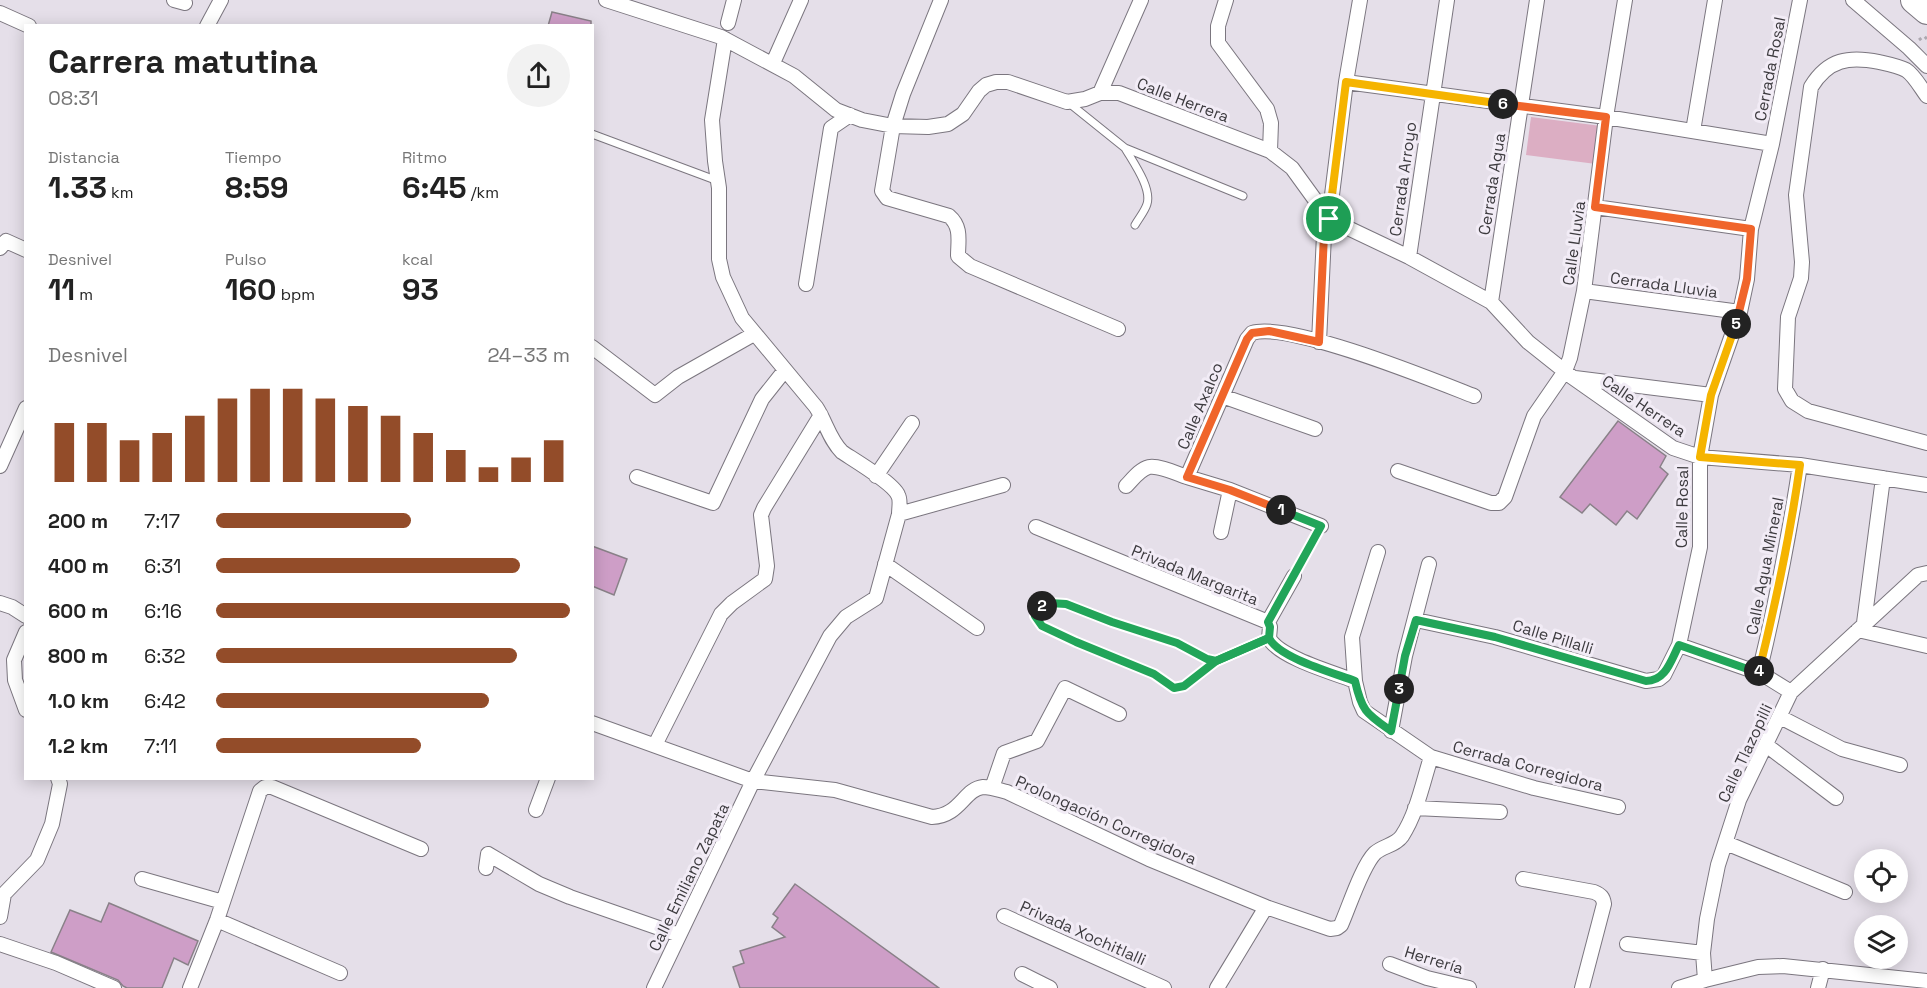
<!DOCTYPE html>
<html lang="es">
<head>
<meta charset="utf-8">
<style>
	body { margin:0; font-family:"Space Grotesk",sans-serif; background:#f2f2f2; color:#222; height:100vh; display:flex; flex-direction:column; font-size:22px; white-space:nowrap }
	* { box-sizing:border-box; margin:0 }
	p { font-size:20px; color:#767676 }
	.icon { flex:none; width:33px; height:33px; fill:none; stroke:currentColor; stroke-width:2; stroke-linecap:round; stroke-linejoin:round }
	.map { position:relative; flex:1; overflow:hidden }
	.panel { position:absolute; left:24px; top:24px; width:570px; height:756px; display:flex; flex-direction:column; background:#fff; border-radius:0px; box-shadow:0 3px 15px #0003 }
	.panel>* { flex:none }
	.fabs { position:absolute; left:1854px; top:849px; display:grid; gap:12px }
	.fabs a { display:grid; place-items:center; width:54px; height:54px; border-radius:50%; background:#fff; box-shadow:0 3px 15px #0003; font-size:30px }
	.pin { position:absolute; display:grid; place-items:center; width:51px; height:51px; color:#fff; margin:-26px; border:3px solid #fff; border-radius:50%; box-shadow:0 2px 6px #0007 }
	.km { position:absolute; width:30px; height:30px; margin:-15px; border-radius:50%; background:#222; color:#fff; font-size:16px; line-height:30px; text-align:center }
	.round { display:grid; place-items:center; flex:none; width:63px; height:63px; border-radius:32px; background:#f2f2f2 }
	.overview { display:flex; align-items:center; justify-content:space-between; height:102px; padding:0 24px }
	h1 { font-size:33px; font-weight:600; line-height:45px }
	.metrics { display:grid; grid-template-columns:repeat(3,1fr); gap:9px; height:102px; padding:6px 24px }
	.metrics div { display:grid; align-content:center }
	.metrics b { font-size:30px; font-weight:600 }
	.metrics small { font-size:16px; font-weight:400 }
	.metrics p { font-size:16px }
	.chart { height:168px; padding:12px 24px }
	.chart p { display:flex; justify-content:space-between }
	.chart svg { width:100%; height:108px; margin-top:6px; stroke:#934c29; stroke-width:6 }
	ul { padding:0 24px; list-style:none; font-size:20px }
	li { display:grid; grid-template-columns:96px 72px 1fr; align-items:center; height:45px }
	li i { height:15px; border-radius:8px; background:#934c29 }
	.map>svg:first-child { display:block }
	.green { fill:#dcaec3 }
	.building { fill:#ce9ec7; stroke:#898188; stroke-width:1.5 }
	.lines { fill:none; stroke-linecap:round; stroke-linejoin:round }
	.service-casing { stroke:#7b767f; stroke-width:9 }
	.minor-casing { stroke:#7b767f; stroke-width:16 }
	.motorway-casing { stroke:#7b767f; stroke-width:28 }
	.path { stroke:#ada8b0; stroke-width:3; stroke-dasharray:3 4.5; stroke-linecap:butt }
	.service { stroke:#fff; stroke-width:7 }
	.minor { stroke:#fff; stroke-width:14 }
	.motorway { stroke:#fff; stroke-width:26 }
	.split-1-casing { stroke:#fff; stroke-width:12 }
	.split-2-casing { stroke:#fff; stroke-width:12 }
	.split-3-casing { stroke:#fff; stroke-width:12 }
	.split-4-casing { stroke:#fff; stroke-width:12 }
	.split-5-casing { stroke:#fff; stroke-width:12 }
	.split-6-casing { stroke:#fff; stroke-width:12 }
	.split-7-casing { stroke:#fff; stroke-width:12 }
	.split-1 { stroke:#f0652b; stroke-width:8 }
	.split-2 { stroke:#22a559; stroke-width:8 }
	.split-3 { stroke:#22a559; stroke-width:8 }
	.split-4 { stroke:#22a559; stroke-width:8 }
	.split-5 { stroke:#f5b400; stroke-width:8 }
	.split-6 { stroke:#f0652b; stroke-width:8 }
	.split-7 { stroke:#f5b400; stroke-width:8 }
	.labels { text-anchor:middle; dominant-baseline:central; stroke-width:6; stroke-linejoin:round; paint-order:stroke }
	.street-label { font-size:16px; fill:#3d3b3f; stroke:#f2ecf6 }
</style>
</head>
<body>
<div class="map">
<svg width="1927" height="988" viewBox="0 0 1927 988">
	<rect width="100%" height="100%" fill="#e5dfe9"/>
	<path class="green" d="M1531,117L1601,126L1596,164L1526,155Z"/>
	<path class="building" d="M552,12L591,21V26H548Z
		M1618,421L1666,456L1660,467L1668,474L1637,519L1627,511L1616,525L1590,504L1582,513L1560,497Z
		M592,546L627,559L614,595L592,586Z
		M795,884L939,988H740L733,967L744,963L740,951L785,937L772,927L778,918L773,914Z
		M109,903L198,941L188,965L174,958L162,988H127L123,986L118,980L51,952L70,910L101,922Z"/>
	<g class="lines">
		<g class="service-casing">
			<path id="service" d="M1069,103L1125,148L1243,196
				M592,134L718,181
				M1125,148C1133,162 1152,188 1147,204C1145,211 1139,218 1135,225"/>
		</g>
		<g class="minor-casing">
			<path id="minor" d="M174,0L185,3
				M606,0L721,37L794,76L836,110L862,120L893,126L928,127L948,124L963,114L979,91L986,85L996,82H1008L1067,102L1085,99L1100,93H1119L1270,151L1292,168L1329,219L1409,257L1491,302L1528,342L1572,377L1673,448L1700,457L1800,465L1927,485
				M941,0L903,94L893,126L882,191L887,198L949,216C962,227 958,241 958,256L970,266L1118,329
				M1226,0L1218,26V43L1267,109L1271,123L1270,151
				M1853,0L1909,48L1927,66
				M0,13L29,26
				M728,23L734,0
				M207,26L221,0
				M773,63L801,0
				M1346,82L1606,117L1772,144
				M1100,93L1141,0
				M1927,96C1921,88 1914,75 1906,70C1898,66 1888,64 1879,62C1849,56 1828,59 1811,87L1796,195L1802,262L1801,278L1788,317L1785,389L1792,401L1808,411L1927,443
				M1693,131L1715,0
				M1595,207L1751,229
				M0,248L6,241L26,250
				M1409,257L1447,0
				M806,284L831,128L850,115
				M1584,291L1740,312
				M1491,302L1537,0
				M1319,342L1324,235L1329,219L1346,82L1360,0
				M592,347L655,395L678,377L754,334
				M1575,378L1711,395
				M1222,396L1315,429
				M0,466L26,408
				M1398,471L1491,503H1499L1505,497L1534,416L1565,371L1570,358L1584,291L1606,117L1625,0
				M876,476L912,423
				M637,477L713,503L762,399L785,370
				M1126,486C1132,480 1140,469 1149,467C1158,465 1178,474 1187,477
				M899,514L1003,485
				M1321,526L1230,490L1187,477L1247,339L1252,333C1289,321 1433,380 1474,396
				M1036,527L1268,622L1270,627L1269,638C1278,657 1334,673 1355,681
				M1221,532L1230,490
				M1378,552L1352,637L1355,681L1360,702L1364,711L1431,757L1534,788L1618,807
				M885,564L977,628
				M0,603L12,607L26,616
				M1416,620L1495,637L1646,681L1659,679L1664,675L1679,645L1700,547V457L1711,395L1740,312L1747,279L1751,229L1772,144L1800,0
				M1268,622L1294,576
				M1864,623L1883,478
				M1858,630L1927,646
				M26,632L14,660L15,680L26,710
				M1679,645L1762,674L1791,692
				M1759,673C1776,603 1789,536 1800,465
				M1780,717L1842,749L1900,765
				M592,723L753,781L835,790L932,817C960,816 964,789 983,787C991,787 999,790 1007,792L1149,859L1266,907L1330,929L1337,928L1341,925C1349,907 1362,866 1375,853C1383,846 1396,845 1402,836C1417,813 1423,782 1431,757
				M1391,731L1405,656L1429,564
				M655,745L721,614L732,603L765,579L767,566L761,515L764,508L821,415
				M1766,745L1836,798
				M992,788L1004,753L1037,741L1065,688L1119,714
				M1415,808L1500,812
				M536,810L548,778
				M1726,843L1845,892
				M486,868L488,854L539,884L570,897L679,935
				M142,879L223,902
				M1523,879L1594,892C1601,895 1603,897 1604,904L1582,988
				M1004,916L1164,988
				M0,917L4,894L37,860L52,824L60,784L58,778
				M217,920L340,973
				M0,944L56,963L114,988
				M1627,944L1703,953
				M1390,964L1427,978L1469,988
				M1022,974L1050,988
				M1705,980L1758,967L1783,966L1927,981
				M190,988L217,920L260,791L265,787H272L421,849
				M654,988L753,781L830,636L846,617L876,598L899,514C899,508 901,500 898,495C893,483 854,460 842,452C829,439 826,422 816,407L742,318L723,277L719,259V188L715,161L712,120L725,39
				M1217,988L1266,907
				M1679,988L1705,980L1703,953L1707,919L1718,865L1739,800L1791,692L1918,575L1927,573
				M1818,988L1823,969"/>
		</g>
		<g class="motorway-casing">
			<path id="motorway" d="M1914,0L1927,11"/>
		</g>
		<path class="path" d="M1919,40L1924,36L1927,39
			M1301,564L1314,538
			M1216,661L1207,659L1177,643L1112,622L1066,604L1049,603L1038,607L1035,616L1043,626L1076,642L1153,674L1174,689L1184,686L1216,661L1258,642"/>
		<use href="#service" class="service"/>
		<use href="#minor" class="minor"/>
		<use href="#motorway" class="motorway"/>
	</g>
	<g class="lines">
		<g class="split-1-casing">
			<path id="split-1" d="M1281,510L1230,490L1187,477L1247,339L1252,333L1269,331L1319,342L1324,235L1329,219"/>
		</g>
		<g class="split-2-casing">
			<path id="split-2" d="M1042,606L1038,607L1035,616L1042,626L1076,642L1154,674L1174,688L1184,686L1216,661L1269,638L1270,627L1268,622L1321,526L1281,510"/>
		</g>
		<g class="split-3-casing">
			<path id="split-3" d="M1042,606L1049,603L1066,604L1112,622L1177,643L1207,659L1216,661L1269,638C1279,658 1334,673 1355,681C1362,712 1367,714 1391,731L1399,689"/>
		</g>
		<g class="split-4-casing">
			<path id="split-4" d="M1399,689L1405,656L1416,620L1495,637L1646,681C1666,681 1671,660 1679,645L1759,673V671"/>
		</g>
		<g class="split-5-casing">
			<path id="split-5" d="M1736,324L1711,395L1700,457L1800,465C1790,536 1776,602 1759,671"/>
		</g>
		<g class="split-6-casing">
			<path id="split-6" d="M1503,104L1606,117L1595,207L1751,229L1747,279L1736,324"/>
		</g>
		<g class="split-7-casing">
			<path id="split-7" d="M1329,219L1346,82L1503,104"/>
		</g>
		<use href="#split-1" class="split-1"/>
		<use href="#split-2" class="split-2"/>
		<use href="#split-3" class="split-3"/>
		<use href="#split-4" class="split-4"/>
		<use href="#split-5" class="split-5"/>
		<use href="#split-6" class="split-6"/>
		<use href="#split-7" class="split-7"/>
	</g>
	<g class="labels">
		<g class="street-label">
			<text transform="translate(1770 69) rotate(-79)">Cerrada Rosal</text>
			<text transform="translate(1183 100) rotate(21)">Calle Herrera</text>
			<text transform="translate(1403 179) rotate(-82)">Cerrada Arroyo</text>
			<text transform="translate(1492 184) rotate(-81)">Cerrada Agua</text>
			<text transform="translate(1574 243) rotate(-82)">Calle Lluvia</text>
			<text transform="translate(1664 285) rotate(8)">Cerrada Lluvia</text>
			<text transform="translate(1200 406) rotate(-67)">Calle Axalco</text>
			<text transform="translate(1644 406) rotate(34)">Calle Herrera</text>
			<text transform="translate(1682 507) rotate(-89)">Calle Rosal</text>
			<text transform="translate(1765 566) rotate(-79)">Calle Agua Mineral</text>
			<text transform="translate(1195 575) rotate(22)">Privada Margarita</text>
			<text transform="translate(1553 637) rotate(17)">Calle Pillalli</text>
			<text transform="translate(1745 753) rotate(-65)">Calle Tlazopilli</text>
			<text transform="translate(1528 766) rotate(15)">Cerrada Corregidora</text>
			<text transform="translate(1106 820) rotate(24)">Prolongación Corregidora</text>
			<text transform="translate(689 877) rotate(-64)">Calle Emiliano Zapata</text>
			<text transform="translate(1083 933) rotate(24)">Privada Xochitlalli</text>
			<text transform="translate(1434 960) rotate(17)">Herrería</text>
		</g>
	</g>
</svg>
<div class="fabs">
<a><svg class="icon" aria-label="locate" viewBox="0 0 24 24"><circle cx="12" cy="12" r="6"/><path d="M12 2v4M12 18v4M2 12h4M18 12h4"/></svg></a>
<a><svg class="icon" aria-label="layers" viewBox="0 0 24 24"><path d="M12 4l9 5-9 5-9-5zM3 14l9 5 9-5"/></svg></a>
</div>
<div class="pin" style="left:1329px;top:219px;background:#1e9e55"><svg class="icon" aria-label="arrive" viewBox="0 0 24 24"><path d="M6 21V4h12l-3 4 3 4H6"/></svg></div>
<b class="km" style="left:1281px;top:510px">1</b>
<b class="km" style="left:1042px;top:606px">2</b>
<b class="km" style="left:1399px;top:689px">3</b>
<b class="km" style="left:1759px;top:671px">4</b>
<b class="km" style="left:1736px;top:324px">5</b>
<b class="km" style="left:1503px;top:104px">6</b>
<section class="panel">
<div class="overview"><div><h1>Carrera matutina</h1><p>08:31</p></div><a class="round"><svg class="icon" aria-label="share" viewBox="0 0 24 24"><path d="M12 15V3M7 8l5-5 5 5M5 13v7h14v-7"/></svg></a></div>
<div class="metrics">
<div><p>Distancia</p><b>1.33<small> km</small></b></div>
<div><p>Tiempo</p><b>8:59</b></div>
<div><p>Ritmo</p><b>6:45<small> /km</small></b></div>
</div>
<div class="metrics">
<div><p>Desnivel</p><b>11<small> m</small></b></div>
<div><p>Pulso</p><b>160<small> bpm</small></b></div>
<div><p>kcal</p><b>93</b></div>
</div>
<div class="chart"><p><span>Desnivel</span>24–33 m</p>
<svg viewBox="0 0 160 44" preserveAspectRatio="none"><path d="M5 44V20M15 44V20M25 44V27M35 44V24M45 44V17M55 44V10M65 44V6M75 44V6M85 44V10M95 44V13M105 44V17M115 44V24M125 44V31M135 44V38M145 44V34M155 44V27"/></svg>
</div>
<ul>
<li><b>200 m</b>7:17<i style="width:55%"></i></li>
<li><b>400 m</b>6:31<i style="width:86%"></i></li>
<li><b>600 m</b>6:16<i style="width:100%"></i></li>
<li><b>800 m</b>6:32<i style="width:85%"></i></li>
<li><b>1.0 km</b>6:42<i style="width:77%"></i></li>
<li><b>1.2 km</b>7:11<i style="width:58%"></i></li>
</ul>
</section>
</div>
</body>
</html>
